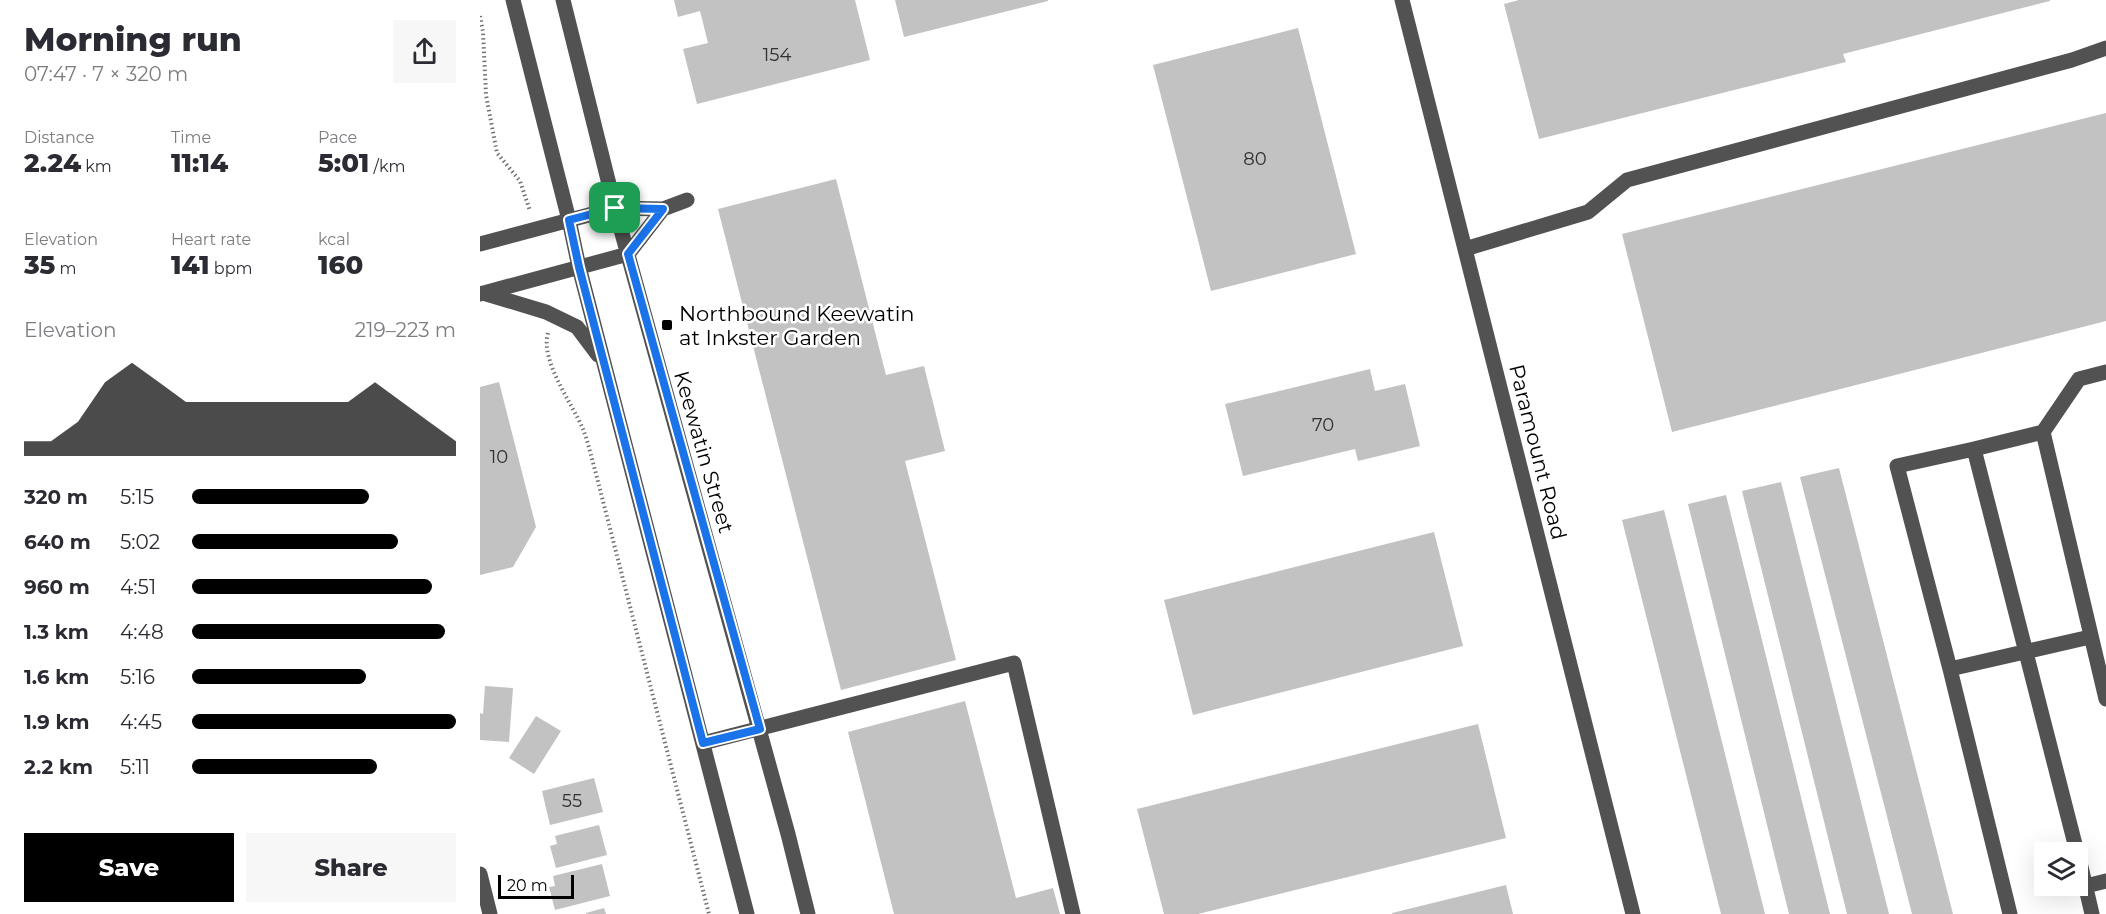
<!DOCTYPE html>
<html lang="en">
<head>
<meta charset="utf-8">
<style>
	body { margin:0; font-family:Montserrat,sans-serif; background:#f7f7f7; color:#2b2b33; height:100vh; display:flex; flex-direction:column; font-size:22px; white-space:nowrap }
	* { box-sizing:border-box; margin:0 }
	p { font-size:20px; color:#7c7c81 }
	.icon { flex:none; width:33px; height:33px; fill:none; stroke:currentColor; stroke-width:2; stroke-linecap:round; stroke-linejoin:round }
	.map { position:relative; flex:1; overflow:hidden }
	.panel { display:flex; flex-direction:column; background:#fff; width:480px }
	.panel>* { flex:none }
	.controls { position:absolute; left:1554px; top:842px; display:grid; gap:12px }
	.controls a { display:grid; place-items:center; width:54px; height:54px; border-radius:0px; background:#fff; box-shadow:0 6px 24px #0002; font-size:30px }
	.scale { position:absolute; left:18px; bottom:15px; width:76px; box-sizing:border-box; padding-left:6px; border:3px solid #000; border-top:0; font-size:16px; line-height:21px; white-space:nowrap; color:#000; -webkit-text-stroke:4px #fff; paint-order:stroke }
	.pin { position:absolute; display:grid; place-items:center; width:51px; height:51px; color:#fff; margin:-26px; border-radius:12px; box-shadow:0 3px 9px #0006 }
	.round { display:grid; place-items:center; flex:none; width:63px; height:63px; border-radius:0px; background:#f7f7f7 }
	.summary { display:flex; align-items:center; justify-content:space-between; height:102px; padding:0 24px }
	h1 { font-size:33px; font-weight:800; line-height:45px }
	.figures { display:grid; grid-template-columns:repeat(3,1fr); gap:9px; height:102px; padding:6px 24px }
	.figures div { display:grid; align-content:center }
	.figures b { font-size:26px; font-weight:800 }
	.figures small { font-size:16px; font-weight:400 }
	.figures p { font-size:16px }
	.chart { height:168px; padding:12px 24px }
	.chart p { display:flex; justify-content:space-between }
	.chart svg { width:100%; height:108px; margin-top:6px; fill:#000; opacity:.7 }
	.action { display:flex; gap:12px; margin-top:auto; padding:12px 24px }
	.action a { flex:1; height:69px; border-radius:0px; background:#000; color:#fff; font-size:24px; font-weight:800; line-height:69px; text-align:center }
	.action a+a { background:#f7f7f7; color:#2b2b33 }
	ul { padding:0 24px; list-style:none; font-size:20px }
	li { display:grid; grid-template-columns:96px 72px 1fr; align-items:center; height:45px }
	li i { height:15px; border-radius:8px; background:#000 }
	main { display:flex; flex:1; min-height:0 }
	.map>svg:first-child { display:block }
	.building { fill:#c2c2c2 }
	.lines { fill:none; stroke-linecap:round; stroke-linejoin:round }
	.path { stroke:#747474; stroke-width:4; stroke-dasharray:1.5 3; stroke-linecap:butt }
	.minor { stroke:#525252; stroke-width:15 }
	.route-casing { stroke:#fff; stroke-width:12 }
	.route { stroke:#1a73e8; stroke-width:8 }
	.poi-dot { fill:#000; stroke:#fff; stroke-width:2 }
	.labels { text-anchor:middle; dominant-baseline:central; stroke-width:5; stroke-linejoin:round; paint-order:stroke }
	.number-label { font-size:18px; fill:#303030 }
	.poi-label { font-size:21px; fill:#000; stroke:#fff; text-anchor:start }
	.street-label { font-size:21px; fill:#000; stroke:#fff }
</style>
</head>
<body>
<main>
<section class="panel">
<div class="summary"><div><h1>Morning run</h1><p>07:47 · 7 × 320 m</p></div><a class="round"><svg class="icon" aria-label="share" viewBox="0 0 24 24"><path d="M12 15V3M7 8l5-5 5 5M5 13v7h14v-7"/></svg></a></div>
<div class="figures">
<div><p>Distance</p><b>2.24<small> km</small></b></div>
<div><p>Time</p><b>11:14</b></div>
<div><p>Pace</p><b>5:01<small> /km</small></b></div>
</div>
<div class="figures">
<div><p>Elevation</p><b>35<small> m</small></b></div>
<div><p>Heart rate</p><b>141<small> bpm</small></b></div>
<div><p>kcal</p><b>160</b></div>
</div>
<div class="chart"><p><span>Elevation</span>219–223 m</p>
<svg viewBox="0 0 160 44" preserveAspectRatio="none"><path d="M0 44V38L10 38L20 30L30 14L40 6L50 14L60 22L70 22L80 22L90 22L100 22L110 22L120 22L130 14L140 22L150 30L160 38V44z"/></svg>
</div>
<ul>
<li><b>320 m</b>5:15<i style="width:67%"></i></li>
<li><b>640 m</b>5:02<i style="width:78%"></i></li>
<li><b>960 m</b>4:51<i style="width:91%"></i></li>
<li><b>1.3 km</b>4:48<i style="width:96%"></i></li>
<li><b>1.6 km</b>5:16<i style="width:66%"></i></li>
<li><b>1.9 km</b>4:45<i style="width:100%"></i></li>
<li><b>2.2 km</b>5:11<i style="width:70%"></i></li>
</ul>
<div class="action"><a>Save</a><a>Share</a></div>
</section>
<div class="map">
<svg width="1626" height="914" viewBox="0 0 1626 914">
	<rect width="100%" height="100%" fill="#fff"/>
	<path class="building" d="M194,0H375L390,60L217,104L203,49L228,43L220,11L198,17Z
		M415,0H568V1L424,37Z
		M1039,0H1570V1L1363,54L1366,62L1059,139L1024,4Z
		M818,28L876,254L731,291L673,65Z
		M1626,113V321L1192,432L1142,234Z
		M356,179L406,375L444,366L465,451L425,461L476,660L361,690L238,209Z
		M890,369L895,391L925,384L940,446L878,461L875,449L763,476L745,404Z
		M19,382L56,527L33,567L0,575V387Z
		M1359,468L1473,914H1432L1320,477Z
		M1301,482L1409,914H1367L1262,491Z
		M1246,495L1350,914H1309L1208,504Z
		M1184,510L1285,914H1241L1142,520Z
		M954,532L983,646L713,715L684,600Z
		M5,686L33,688L29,742L0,740V713L3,714Z
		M485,701L536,898L573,888L580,914H414L368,732Z
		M56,716L81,731L54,774L29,758Z
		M998,724L1026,838L718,914H684L657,809Z
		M114,778L123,812L70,825L62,791Z
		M119,825L127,855L76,868L70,846L77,844L75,836Z
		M122,864L130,896L75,910L69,887L75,886L73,876Z
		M1026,885L1033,914H912V913Z
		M124,908L126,914H106V913Z"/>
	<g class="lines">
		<path class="path" d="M0,16L3,32L6,95L17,153L40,181L50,211
			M68,333C60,361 92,403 103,429C108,442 111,456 115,470L229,914"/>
		<path class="minor" d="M33,0L89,220L99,267L267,914
			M83,0L135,208L308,834L328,914
			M922,0L1153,914
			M183,209L207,200
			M0,244L135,208L183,209L148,254
			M985,249L1108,212L1147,180L1592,60L1626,48
			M3,293L66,312L97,327L118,355
			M0,294L148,254
			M1563,432L1599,379L1626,372
			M1470,669L1417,466L1494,449
			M223,743L534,663L593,914
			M1597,852L1494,449L1563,432L1626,699
			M1598,854L1612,914
			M0,874L10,914
			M1606,886L1626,881
			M1530,914L1470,669L1610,637"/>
	</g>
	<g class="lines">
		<g class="route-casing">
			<path id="route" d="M135,208L183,209L148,254L280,729L223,743L99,267L89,220Z"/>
		</g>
		<use href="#route" class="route"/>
	</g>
	<rect class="poi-dot" x="181" y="319" width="12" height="12" rx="3"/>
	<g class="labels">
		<g class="number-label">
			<text x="297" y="55">154</text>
			<text x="775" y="159">80</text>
			<text x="843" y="425">70</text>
			<text x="19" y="457">10</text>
			<text x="92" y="801">55</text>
		</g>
		<g class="poi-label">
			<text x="199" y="313">Northbound Keewatin<tspan x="199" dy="24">at Inkster Garden</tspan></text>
		</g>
		<g class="street-label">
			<text transform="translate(224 452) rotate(74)">Keewatin Street</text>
			<text transform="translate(1058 452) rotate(76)">Paramount Road</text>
		</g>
	</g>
</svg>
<div class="controls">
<a><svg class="icon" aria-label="layers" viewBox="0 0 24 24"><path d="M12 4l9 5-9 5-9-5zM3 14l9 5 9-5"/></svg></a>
</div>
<div class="scale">20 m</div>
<div class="pin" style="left:135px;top:208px;background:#1e9e55"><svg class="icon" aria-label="arrive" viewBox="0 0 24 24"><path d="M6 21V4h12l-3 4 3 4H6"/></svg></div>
</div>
</main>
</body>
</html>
